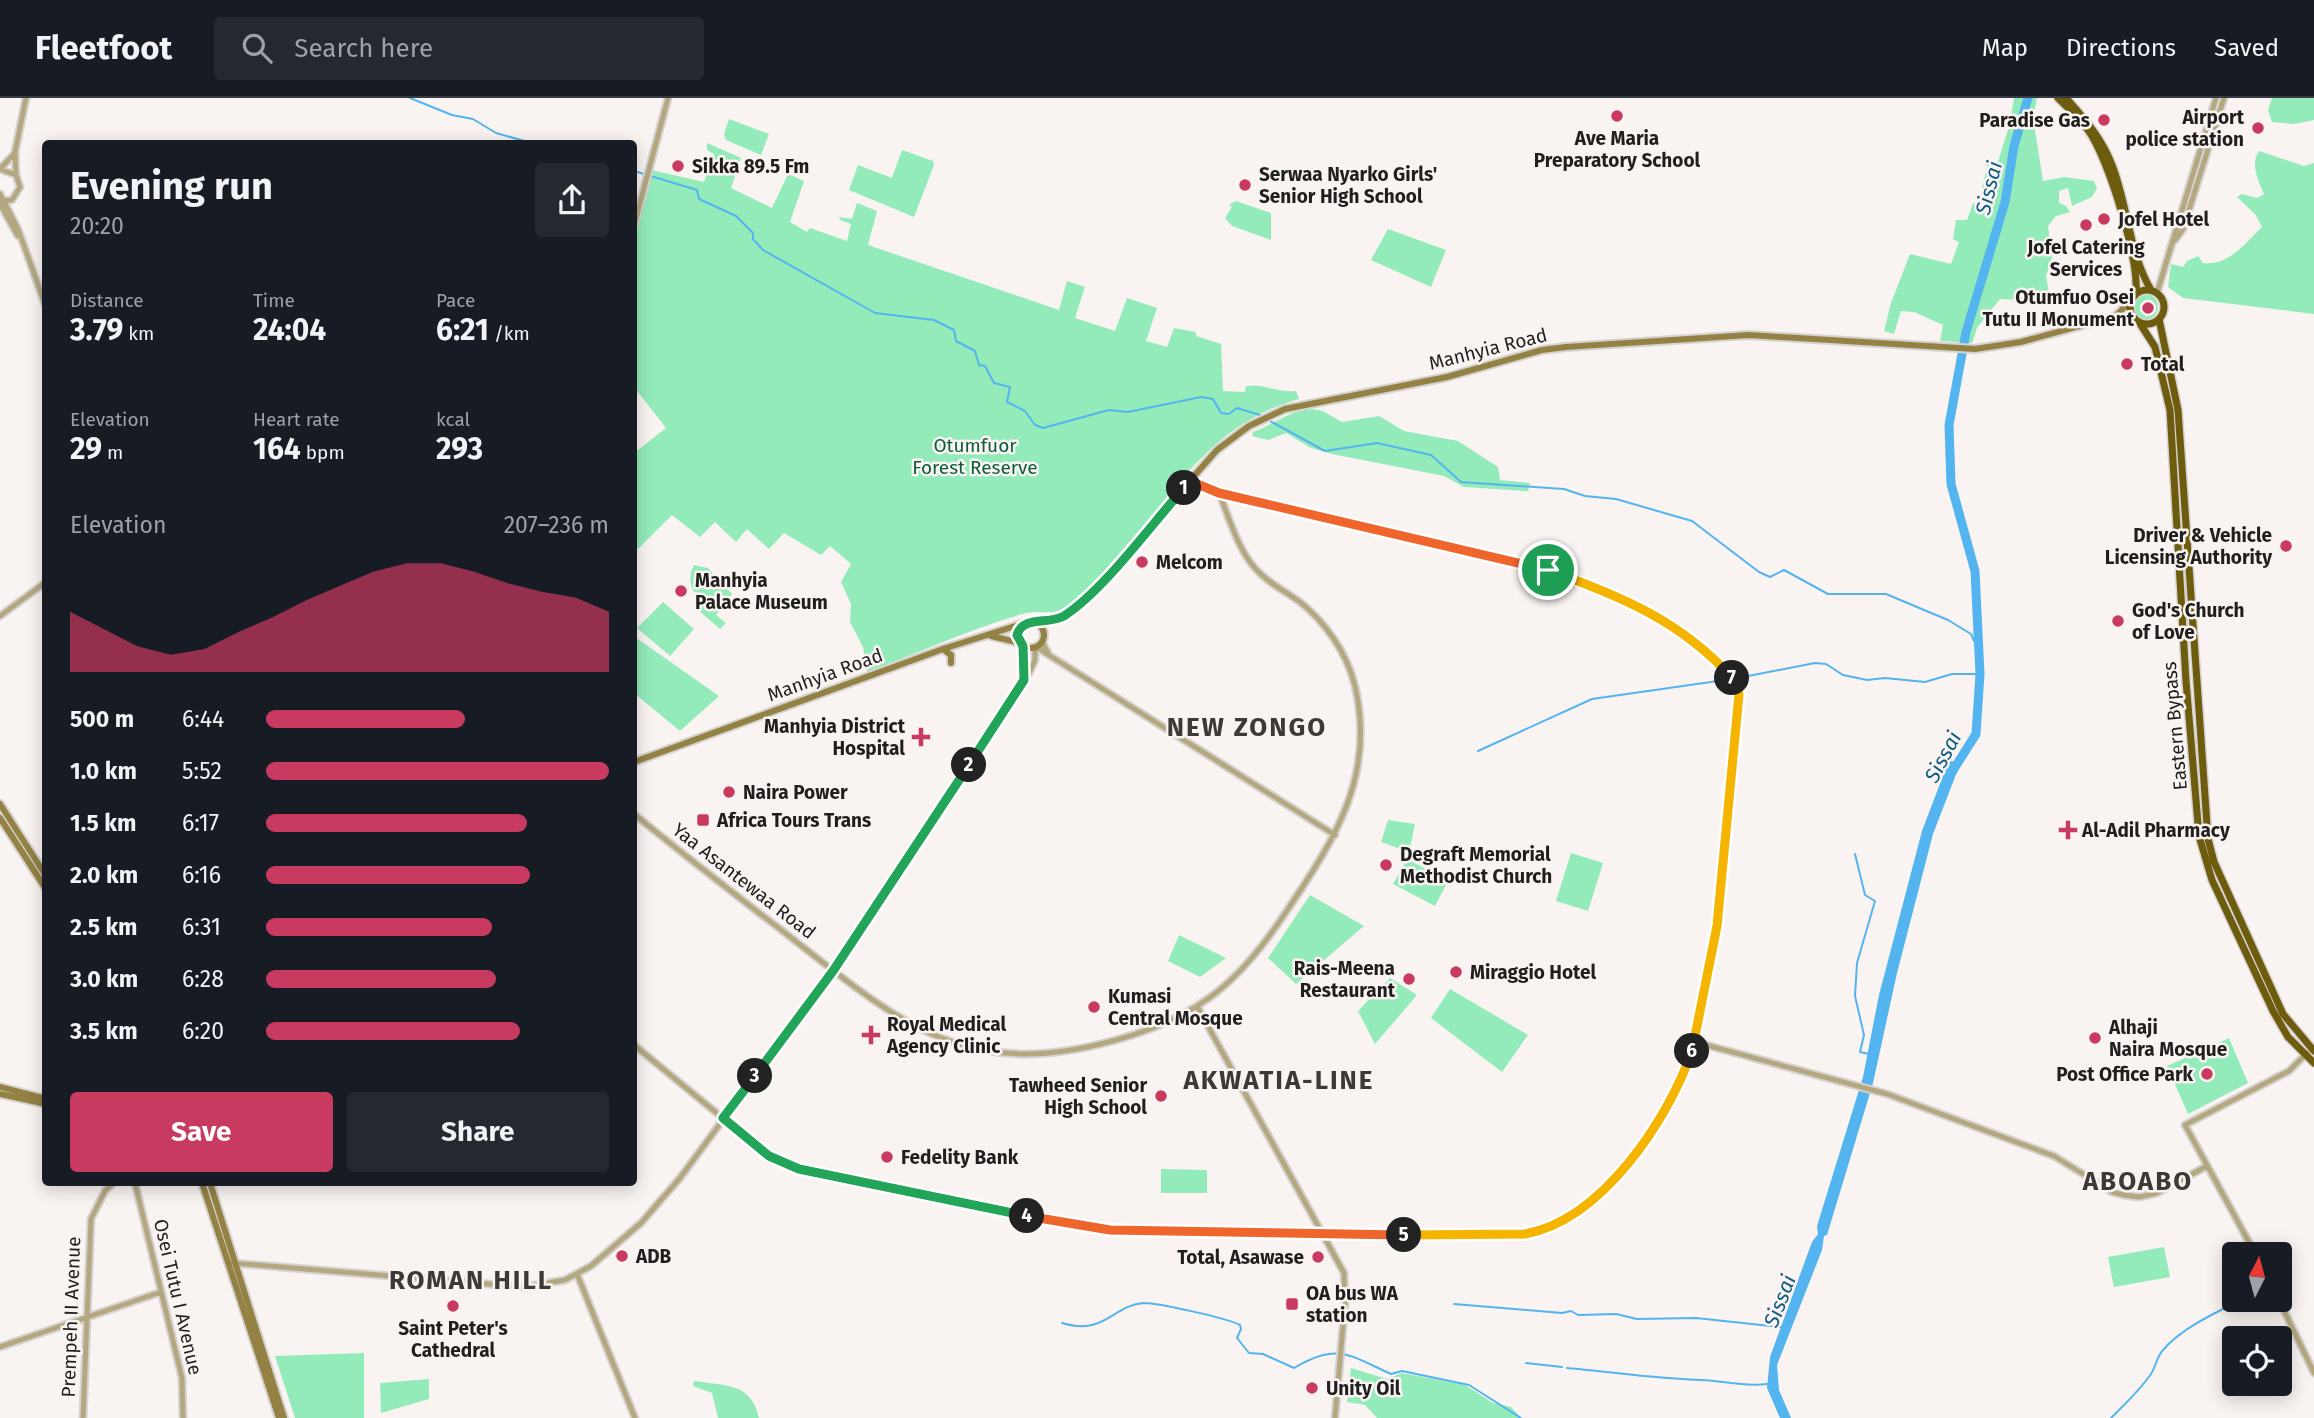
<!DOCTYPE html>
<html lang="en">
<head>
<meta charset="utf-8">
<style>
	body { margin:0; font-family:"Fira Sans",sans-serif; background:#242831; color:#f1f3f6; height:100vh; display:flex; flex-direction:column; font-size:26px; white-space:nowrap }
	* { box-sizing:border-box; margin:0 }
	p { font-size:23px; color:#9ea1a6 }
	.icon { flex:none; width:38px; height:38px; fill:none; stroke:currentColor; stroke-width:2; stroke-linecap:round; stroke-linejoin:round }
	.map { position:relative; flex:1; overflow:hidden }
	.details { position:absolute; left:42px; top:42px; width:595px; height:1046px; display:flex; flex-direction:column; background:#171b24; border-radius:7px; box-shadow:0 4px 18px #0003 }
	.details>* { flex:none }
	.needle { width:46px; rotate:6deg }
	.fabs { position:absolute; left:2222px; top:1144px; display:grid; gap:14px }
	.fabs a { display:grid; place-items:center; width:70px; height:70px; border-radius:7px; background:#171b24; box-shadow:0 4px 18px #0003; font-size:35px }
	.pin { position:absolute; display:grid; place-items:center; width:60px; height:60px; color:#fff; margin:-30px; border:4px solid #fff; border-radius:50%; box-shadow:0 2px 7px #0007 }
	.km { position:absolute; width:35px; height:35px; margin:-18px; border-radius:50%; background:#222; color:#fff; font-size:19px; line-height:35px; text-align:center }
	.round { display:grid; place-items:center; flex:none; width:74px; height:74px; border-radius:7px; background:#242831 }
	.headline { display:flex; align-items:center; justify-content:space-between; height:119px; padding:0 28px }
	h1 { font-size:38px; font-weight:700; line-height:52px }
	.stats { display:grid; grid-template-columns:repeat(3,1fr); gap:10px; height:119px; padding:7px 28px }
	.stats div { display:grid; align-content:center }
	.stats b { font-size:30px; font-weight:700 }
	.stats small { font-size:19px; font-weight:400 }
	.stats p { font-size:19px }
	.chart { height:196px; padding:14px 28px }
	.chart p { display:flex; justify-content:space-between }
	.chart svg { width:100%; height:126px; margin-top:7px; fill:#c93a60; opacity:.7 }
	.primary-button { display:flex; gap:14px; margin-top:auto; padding:14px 28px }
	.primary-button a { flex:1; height:80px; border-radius:7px; background:#c93a60; color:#fff; font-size:28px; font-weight:700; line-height:80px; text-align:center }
	.primary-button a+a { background:#242831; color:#f1f3f6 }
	ul { padding:0 28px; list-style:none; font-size:23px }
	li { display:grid; grid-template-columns:112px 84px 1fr; align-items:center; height:52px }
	li i { height:18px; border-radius:9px; background:#c93a60 }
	header { display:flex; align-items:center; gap:42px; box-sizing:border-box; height:98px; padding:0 35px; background:#171b24; border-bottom:2px solid #363941 }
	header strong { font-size:33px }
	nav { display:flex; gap:38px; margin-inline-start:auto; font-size:24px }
	.search { width:490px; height:63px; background:#242831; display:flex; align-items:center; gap:18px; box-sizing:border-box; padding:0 24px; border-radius:7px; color:#9ea1a6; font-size:26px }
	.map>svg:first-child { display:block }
	.green { fill:#93ebba }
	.water { fill:#53b4ef }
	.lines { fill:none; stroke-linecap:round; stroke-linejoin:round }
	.stream { stroke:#53b4ef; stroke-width:2 }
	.river { stroke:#53b4ef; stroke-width:9 }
	.tertiary-casing { stroke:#d6d2d0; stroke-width:9 }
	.secondary-casing { stroke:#d6d2d0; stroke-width:10 }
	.trunk-casing { stroke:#d6d2d0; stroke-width:10 }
	.tertiary { stroke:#b3a880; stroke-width:5 }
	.secondary { stroke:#938244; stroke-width:6 }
	.trunk { stroke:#6e5c0e; stroke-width:7 }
	.split-1-casing { stroke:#fff; stroke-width:14 }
	.split-2-casing { stroke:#fff; stroke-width:14 }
	.split-3-casing { stroke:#fff; stroke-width:14 }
	.split-4-casing { stroke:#fff; stroke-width:14 }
	.split-5-casing { stroke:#fff; stroke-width:14 }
	.split-6-casing { stroke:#fff; stroke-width:14 }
	.split-7-casing { stroke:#fff; stroke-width:14 }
	.split-8-casing { stroke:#fff; stroke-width:14 }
	.split-1 { stroke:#f0652b; stroke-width:9 }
	.split-2 { stroke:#22a559; stroke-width:9 }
	.split-3 { stroke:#22a559; stroke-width:9 }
	.split-4 { stroke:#22a559; stroke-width:9 }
	.split-5 { stroke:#f0652b; stroke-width:9 }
	.split-6 { stroke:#f5b400; stroke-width:9 }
	.split-7 { stroke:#f5b400; stroke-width:9 }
	.split-8 { stroke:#f5b400; stroke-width:9 }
	.poi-dot { fill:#c93a60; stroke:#f9f4f2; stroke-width:2.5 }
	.labels { text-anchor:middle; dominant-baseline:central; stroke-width:5; stroke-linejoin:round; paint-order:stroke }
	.poi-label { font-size:19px; font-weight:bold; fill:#211f1e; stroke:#f9f4f2; text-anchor:start }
	.street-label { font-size:19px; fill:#211f1e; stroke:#f9f4f2 }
	.park-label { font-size:19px; fill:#0c5d3b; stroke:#f9f4f2 }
	.water-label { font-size:21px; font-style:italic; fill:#105b81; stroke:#f9f4f2 }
	.district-label { font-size:26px; font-weight:bold; letter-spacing:2px; fill:#3c3937; stroke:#f9f4f2 }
</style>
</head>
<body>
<header>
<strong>Fleetfoot</strong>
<div class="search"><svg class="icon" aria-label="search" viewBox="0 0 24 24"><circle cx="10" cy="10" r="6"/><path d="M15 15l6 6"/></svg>Search here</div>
<nav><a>Map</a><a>Directions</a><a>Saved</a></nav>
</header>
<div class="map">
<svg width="2314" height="1320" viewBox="0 0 2314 1320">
	<rect width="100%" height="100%" fill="#f9f4f2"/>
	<path class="green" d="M2014,0H2037L2033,19L2043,83L2064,79L2094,83L2097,90L2092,99L2072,108L2068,90L2059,93V105L2066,108L2070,114L2056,118L2048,128L2052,160L2046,178L2049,195L2046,203L2000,201L1977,230L1972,245L1940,243L1943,227L1914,214L1901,213L1894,236L1884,233L1891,205L1910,156L1951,166L1959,144L1953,141L1956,122H1967L1973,105L1985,106L1987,95L1982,90L1988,66L1997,67L2010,25Z
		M2272,0H2314V22L2294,26L2272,24L2268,12Z
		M729,21L769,36L761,57L726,42L724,36Z
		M707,45L741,60L731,90L772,110L788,76L804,83L790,124L807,134L810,130L847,143L851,126L840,122L839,119L852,121L857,105L877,113L868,147L1059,212L1067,183L1085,189L1075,220L1115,233L1127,200L1157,210L1146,243L1167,249L1174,230L1196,234V238L1221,246L1223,293L1245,294L1246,288C1263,285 1278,295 1296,293L1299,301C1186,332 1156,438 1072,505C1052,521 1042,510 1022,516C970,531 918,555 867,574L863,549L850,524L851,506L841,484L851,466L830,448L821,457L784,435L769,451L747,431L736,444L715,424L700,439L672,417L638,451L634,446V355L666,330L634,289V150L637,123L652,72L704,84L714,56L707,52Z
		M902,52L933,63L934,67L914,119L849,92L858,67L892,80Z
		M2259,53L2304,68L2314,65V216L2183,200L2168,189L2171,166L2183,169L2187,163L2198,158L2203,165C2229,168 2244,146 2262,129L2255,116L2237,99L2242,96L2257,100L2264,96C2258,82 2250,66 2259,53Z
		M1236,103L1271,115V142L1232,128L1225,120L1232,109L1229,107Z
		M1388,131L1446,152L1431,189L1371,162Z
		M2132 209a13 13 0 1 1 26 0a13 13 0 1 1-26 0Z
		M1311,311L1323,313L1342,324L1379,318L1404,333L1458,343L1498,369L1500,382L1530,385L1528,393L1464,389L1444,378L1332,356L1311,350L1286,335L1268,342L1252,338L1253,334C1275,326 1286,314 1311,311Z
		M694,467L708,470L732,496L726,503H717L723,508L716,517L726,525L720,531L697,511L707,498L694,494C689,486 689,475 694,467Z
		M663,504L694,531L670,558L637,530Z
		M635,539L719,598L680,633L634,595Z
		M1388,722L1415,726L1409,754L1381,744Z
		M1571,755L1603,765L1588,813L1556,803Z
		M1407,761L1448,783L1435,808L1393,786Z
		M1310,797L1364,828L1296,886L1268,860Z
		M1179,837L1226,860L1200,879L1168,863Z
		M1390,880L1417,897L1375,946L1358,913Z
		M1450,891L1528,937L1502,974L1431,920Z
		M2229,940L2248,985L2188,1016L2167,968Z
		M1161,1071L1207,1072V1095H1161Z
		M2164,1149L2170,1179L2114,1189L2108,1159Z
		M364,1255V1320H295L275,1258Z
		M1351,1270L1387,1281L1402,1275L1465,1287L1493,1305L1511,1309L1521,1320H1377L1365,1307L1347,1304Z
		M429,1281V1301L381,1315L380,1285Z
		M694,1283C725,1288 751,1284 759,1320H718L712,1295L693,1288Z"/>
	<path class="water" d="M1949,662L1960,666L1933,736L1897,875L1873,985L1827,1137L1824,1138L1822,1152L1777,1267L1779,1292L1791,1320H1780L1767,1290L1770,1259L1812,1144L1818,1136L1817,1128L1863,979L1879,897L1922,733Z"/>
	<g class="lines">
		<path class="stream" d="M410,0L452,17L473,21L496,35L535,46
			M634,73L697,92L699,101L736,118L753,135V141L763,152L875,215L934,222L954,232L956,243L975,253L979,267L985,268L994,285L1010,289L1007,304L1025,313L1035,327L1043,330L1109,312L1128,314L1201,299L1213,301L1221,315L1229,316L1237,310L1260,317
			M1270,323L1325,353L1377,345L1431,357L1461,384L1564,391L1585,398L1616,401L1692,423L1759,474L1770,479L1784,472L1828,496H1886L1948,522L1971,536L1979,554
			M1738,580L1815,565L1826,566L1843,577L1867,582L1885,580L1925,584L1952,576H1980
			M1478,653L1592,601L1725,582
			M1855,756L1865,797L1875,803L1857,865L1855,898L1864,937L1860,954L1869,956
			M1454,1206L1562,1215L1571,1213L1578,1217L1616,1216L1637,1221L1696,1220L1781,1229
			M1062,1225C1106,1238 1112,1207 1144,1205C1158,1205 1227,1220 1240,1227L1241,1231L1237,1240L1249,1255L1263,1256L1294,1270C1337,1244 1349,1257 1391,1276L1402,1273L1469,1287L1521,1320
			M1526,1265L1562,1269
			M1567,1270C1613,1274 1656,1281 1702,1282C1724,1283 1744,1289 1767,1286
			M2111,1320C2125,1306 2140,1292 2151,1276C2156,1268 2157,1258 2163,1252C2182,1230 2215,1215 2241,1202"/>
		<path class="river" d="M1952,674L1976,636L1980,576L1975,473L1951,386L1949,327L1966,234L2005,104L2014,48L2028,0"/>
		<g class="tertiary-casing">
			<path id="tertiary" d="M0,71L16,77L20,89L12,102L0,103
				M0,71L15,55
				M16,77L15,54L26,0
				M0,96L18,131L46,209
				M0,106L18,138
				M634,128L668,0
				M2175,142L2183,131L2224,0
				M2157,195L2216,0
				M0,518L46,484
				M1042,544L1048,555
				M1023,548L1024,582
				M1036,549L1335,737
				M634,716C685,758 737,798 789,838C901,926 966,984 1116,942C1200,919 1241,883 1288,811C1335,741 1376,677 1355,588C1347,555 1326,525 1300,504C1285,493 1266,484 1254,469C1237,449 1229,419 1219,395
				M1198,910L1344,1175L1345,1205L1335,1320
				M1695,944L1887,996L2054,1058L2112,1094L2124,1097L2139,1099L2157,1095L2207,1068
				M634,947L769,1058L787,1067L1097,1131L1516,1137C1564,1132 1605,1096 1632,1058C1650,1032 1671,1007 1683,977C1695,947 1700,916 1706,884C1722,798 1727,712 1737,625C1738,613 1741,599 1737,588C1732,577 1720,568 1712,560C1664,515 1609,493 1548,472L1219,395L1190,383
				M135,1085L182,1280L183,1320
				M2256,1157L2185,1027L2289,973L2307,955
				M232,1165L525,1189L565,1182L591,1168L641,1125L680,1080L833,873L1029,575L1035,562V550
				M577,1176L635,1320
				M2279,1202L2314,1275
				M0,1249L161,1194
				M83,1320L91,1121L105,1093L113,1085"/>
		</g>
		<g class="secondary-casing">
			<path id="secondary" d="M2116,218L2132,201
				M1018 537a13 13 0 1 1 26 0a13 13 0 1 1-26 0Z
				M1036,525L1057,522L1090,496L1217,352L1249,328L1285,311L1447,279L1542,252L1566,249L1749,237L1975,251L2021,244L2116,218H2133
				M991,538L1020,545
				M943,551L951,557V565
				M634,664L943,551L1028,524
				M0,706L46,778
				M0,720L46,791
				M0,989L46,1001
				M0,996L46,1006
				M202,1085L279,1320
				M210,1085L284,1320"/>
		</g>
		<g class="trunk-casing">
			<path id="trunk" d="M2058,0C2068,10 2079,20 2088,32C2109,61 2139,161 2136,196
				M2066,0C2085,21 2102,41 2112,67C2128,108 2129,155 2151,192
				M2130 209a17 17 0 1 1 34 0a17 17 0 1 1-34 0Z
				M2159,221L2178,312L2208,741L2214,764L2283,916L2314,953
				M2139,224L2155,249L2170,312L2186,583L2199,738L2212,782L2273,913L2288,939L2314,965"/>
		</g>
		<use href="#tertiary" class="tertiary"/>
		<use href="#secondary" class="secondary"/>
		<use href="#trunk" class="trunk"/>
	</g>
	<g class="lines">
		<g class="split-1-casing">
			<path id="split-1" d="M1184,390L1190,383L1219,395L1548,472"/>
		</g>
		<g class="split-2-casing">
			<path id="split-2" d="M969,667L1024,582L1023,548L1017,537C1023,517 1049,527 1064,518C1103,493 1151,427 1184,390"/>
		</g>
		<g class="split-3-casing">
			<path id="split-3" d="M755,978L833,873L969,667"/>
		</g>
		<g class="split-4-casing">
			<path id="split-4" d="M755,978L723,1020L769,1058L799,1071L1027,1118"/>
		</g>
		<g class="split-5-casing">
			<path id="split-5" d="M1027,1118L1110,1132L1404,1137"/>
		</g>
		<g class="split-6-casing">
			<path id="split-6" d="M1404,1137L1525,1136C1602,1122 1668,1022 1692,953"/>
		</g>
		<g class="split-7-casing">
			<path id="split-7" d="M1692,953L1717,828L1739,596L1732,580"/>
		</g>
		<g class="split-8-casing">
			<path id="split-8" d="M1548,472C1618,497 1682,523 1732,580"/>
		</g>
		<use href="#split-1" class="split-1"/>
		<use href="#split-2" class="split-2"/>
		<use href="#split-3" class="split-3"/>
		<use href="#split-4" class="split-4"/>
		<use href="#split-5" class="split-5"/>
		<use href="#split-6" class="split-6"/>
		<use href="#split-7" class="split-7"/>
		<use href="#split-8" class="split-8"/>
	</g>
	<g class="poi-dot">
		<circle cx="1617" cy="18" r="7"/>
		<circle cx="2104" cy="22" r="7"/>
		<circle cx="2258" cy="30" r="7"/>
		<circle cx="678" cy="68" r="7"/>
		<circle cx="1245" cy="87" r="7"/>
		<circle cx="2104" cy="121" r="7"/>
		<circle cx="2086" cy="127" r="7"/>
		<circle cx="2148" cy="210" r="7"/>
		<circle cx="2127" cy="266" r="7"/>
		<circle cx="2286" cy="448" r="7"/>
		<circle cx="1142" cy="464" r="7"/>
		<circle cx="681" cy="493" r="7"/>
		<circle cx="2118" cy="523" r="7"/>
		<path d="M917.5 628.5h7v7h7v7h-7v7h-7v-7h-7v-7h7z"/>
		<circle cx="729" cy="694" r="7"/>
		<rect x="696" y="715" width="14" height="14" rx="3.5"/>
		<path d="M2064.5 721.5h7v7h7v7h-7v7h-7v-7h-7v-7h7z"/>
		<circle cx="1386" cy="767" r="7"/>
		<circle cx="1456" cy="874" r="7"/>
		<circle cx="1409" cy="881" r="7"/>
		<circle cx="1094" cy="909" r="7"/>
		<path d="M867.5 926.5h7v7h7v7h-7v7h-7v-7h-7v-7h7z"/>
		<circle cx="2095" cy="940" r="7"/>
		<circle cx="2207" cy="976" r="7"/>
		<circle cx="1161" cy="998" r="7"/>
		<circle cx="887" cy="1059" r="7"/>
		<circle cx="622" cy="1158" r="7"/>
		<circle cx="1318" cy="1159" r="7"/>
		<rect x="1285" y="1199" width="14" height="14" rx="3.5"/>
		<circle cx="453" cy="1208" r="7"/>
		<circle cx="1312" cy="1290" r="7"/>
	</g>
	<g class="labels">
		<g class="poi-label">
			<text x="2244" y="19" text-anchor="end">Airport<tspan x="2244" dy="22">police station</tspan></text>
			<text x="2090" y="22" text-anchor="end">Paradise Gas</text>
			<text x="1617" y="40" text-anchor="middle">Ave Maria<tspan x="1617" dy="22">Preparatory School</tspan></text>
			<text x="692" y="68">Sikka 89.5 Fm</text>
			<text x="1259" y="76">Serwaa Nyarko Girls'<tspan x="1259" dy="22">Senior High School</tspan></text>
			<text x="2118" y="121">Jofel Hotel</text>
			<text x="2086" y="149" text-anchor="middle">Jofel Catering<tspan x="2086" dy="22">Services</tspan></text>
			<text x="2134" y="199" text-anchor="end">Otumfuo Osei<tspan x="2134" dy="22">Tutu II Monument</tspan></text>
			<text x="2141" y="266">Total</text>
			<text x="2272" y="437" text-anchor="end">Driver &amp; Vehicle<tspan x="2272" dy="22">Licensing Authority</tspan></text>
			<text x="1156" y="464">Melcom</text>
			<text x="695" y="482">Manhyia<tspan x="695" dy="22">Palace Museum</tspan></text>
			<text x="2132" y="512">God's Church<tspan x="2132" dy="22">of Love</tspan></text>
			<text x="905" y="628" text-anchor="end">Manhyia District<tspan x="905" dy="22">Hospital</tspan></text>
			<text x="743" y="694">Naira Power</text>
			<text x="717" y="722">Africa Tours Trans</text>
			<text x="2082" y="732">Al-Adil Pharmacy</text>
			<text x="1400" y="756">Degraft Memorial<tspan x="1400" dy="22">Methodist Church</tspan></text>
			<text x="1395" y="870" text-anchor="end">Rais-Meena<tspan x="1395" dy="22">Restaurant</tspan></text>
			<text x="1470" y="874">Miraggio Hotel</text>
			<text x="1108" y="898">Kumasi<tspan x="1108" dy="22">Central Mosque</tspan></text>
			<text x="887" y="926">Royal Medical<tspan x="887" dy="22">Agency Clinic</tspan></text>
			<text x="2109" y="929">Alhaji<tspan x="2109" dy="22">Naira Mosque</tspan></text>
			<text x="2193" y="976" text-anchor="end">Post Office Park</text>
			<text x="1147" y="987" text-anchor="end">Tawheed Senior<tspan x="1147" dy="22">High School</tspan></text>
			<text x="901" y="1059">Fedelity Bank</text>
			<text x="636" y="1158">ADB</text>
			<text x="1304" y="1159" text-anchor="end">Total, Asawase</text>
			<text x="1306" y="1195">OA bus WA<tspan x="1306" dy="22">station</tspan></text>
			<text x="453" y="1230" text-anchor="middle">Saint Peter's<tspan x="453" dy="22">Cathedral</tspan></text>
			<text x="1326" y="1290">Unity Oil</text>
		</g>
		<g class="street-label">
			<text transform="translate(1488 251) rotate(-14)">Manhyia Road</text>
			<text transform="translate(825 577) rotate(-20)">Manhyia Road</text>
			<text transform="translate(2175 628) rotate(-95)">Eastern Bypass</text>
			<text transform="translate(744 783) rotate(38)">Yaa Asantewaa Road</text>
			<text transform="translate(178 1199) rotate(77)">Osei Tutu I Avenue</text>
			<text transform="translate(71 1219) rotate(-88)">Prempeh II Avenue</text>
		</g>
		<g class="park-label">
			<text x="975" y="347">Otumfuor<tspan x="975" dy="22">Forest Reserve</tspan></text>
		</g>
		<g class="water-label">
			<text transform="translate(1989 90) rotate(-76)">Sissai</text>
			<text transform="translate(1943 659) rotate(-62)">Sissai</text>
			<text transform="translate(1780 1203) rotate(-69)">Sissai</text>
		</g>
		<g class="district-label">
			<text x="1247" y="629">NEW ZONGO</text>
			<text x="1279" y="982">AKWATIA-LINE</text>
			<text x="2138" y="1083">ABOABO</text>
			<text x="471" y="1182">ROMAN HILL</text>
		</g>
	</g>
</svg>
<div class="fabs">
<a><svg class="needle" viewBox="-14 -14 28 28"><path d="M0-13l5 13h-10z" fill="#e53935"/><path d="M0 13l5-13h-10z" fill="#9ea1a6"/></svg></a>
<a><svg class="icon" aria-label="locate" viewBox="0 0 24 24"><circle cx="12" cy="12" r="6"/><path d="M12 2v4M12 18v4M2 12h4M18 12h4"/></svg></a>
</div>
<div class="pin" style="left:1548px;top:472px;background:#1e9e55"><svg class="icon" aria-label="arrive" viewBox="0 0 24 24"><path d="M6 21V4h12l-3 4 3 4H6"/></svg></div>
<b class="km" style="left:1184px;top:390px">1</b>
<b class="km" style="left:969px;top:667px">2</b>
<b class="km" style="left:755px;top:978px">3</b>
<b class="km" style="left:1027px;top:1118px">4</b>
<b class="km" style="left:1404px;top:1137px">5</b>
<b class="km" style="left:1692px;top:953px">6</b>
<b class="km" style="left:1732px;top:580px">7</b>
<section class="details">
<div class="headline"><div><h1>Evening run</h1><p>20:20</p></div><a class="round"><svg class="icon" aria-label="share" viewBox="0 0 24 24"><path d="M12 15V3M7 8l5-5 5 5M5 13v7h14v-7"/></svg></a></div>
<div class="stats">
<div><p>Distance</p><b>3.79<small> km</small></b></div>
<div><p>Time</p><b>24:04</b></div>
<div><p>Pace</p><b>6:21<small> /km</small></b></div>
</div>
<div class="stats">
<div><p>Elevation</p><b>29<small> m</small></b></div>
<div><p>Heart rate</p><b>164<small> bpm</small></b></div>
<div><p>kcal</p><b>293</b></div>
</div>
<div class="chart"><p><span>Elevation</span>207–236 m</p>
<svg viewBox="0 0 160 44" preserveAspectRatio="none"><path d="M0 44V23L10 29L20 35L30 38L40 36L50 30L60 25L70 19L80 14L90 9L100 6L110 6L120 9L130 13L140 16L150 18L160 23V44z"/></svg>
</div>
<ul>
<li><b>500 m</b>6:44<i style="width:58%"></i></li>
<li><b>1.0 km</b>5:52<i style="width:100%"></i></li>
<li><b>1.5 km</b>6:17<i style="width:76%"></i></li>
<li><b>2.0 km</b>6:16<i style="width:77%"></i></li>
<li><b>2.5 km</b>6:31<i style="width:66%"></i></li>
<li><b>3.0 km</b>6:28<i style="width:67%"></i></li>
<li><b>3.5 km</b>6:20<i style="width:74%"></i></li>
</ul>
<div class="primary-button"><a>Save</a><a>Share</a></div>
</section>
</div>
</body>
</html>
